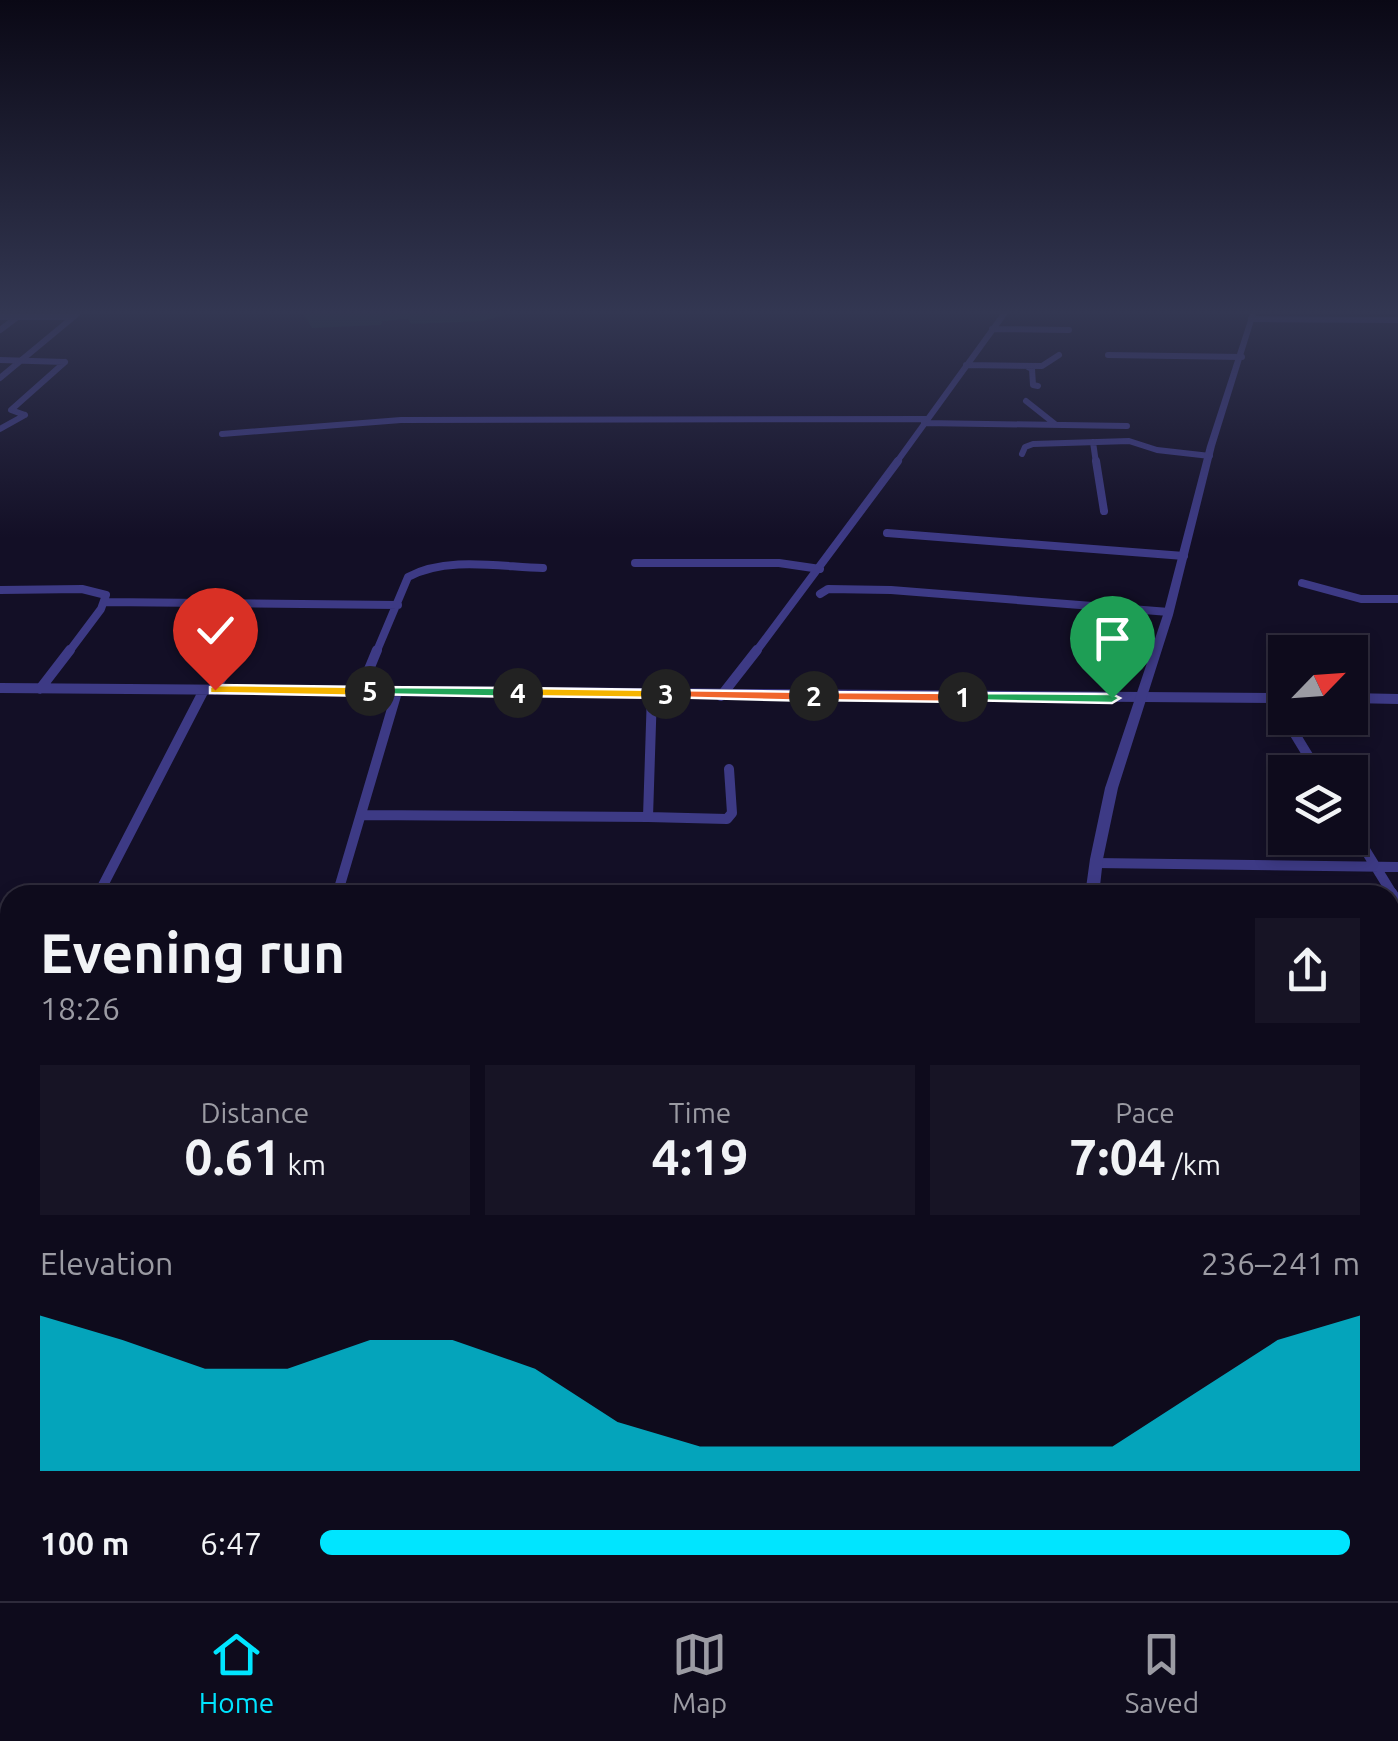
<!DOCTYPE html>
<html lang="en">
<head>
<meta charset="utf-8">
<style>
	body { margin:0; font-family:Ubuntu,sans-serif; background:#171425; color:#f1f3f6; height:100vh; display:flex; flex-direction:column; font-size:38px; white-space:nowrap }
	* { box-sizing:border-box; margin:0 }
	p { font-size:32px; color:#9b9ba3 }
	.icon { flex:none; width:55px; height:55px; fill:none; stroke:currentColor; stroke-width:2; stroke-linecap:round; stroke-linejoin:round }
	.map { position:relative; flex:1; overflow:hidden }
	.sheet { position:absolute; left:0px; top:885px; width:1400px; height:718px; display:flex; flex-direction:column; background:#0e0b1c; border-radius:30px 30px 0 0; box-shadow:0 5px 15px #0003,0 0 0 2px #2e2b3b }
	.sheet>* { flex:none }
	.needle { width:65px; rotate:65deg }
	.controls { position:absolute; left:1268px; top:635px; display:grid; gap:20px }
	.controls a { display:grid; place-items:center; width:100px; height:100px; border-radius:0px; background:#0e0b1c; box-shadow:0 5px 15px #0003,0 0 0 2px #2e2b3b; font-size:50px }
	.pin { position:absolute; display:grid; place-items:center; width:85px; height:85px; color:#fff; margin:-102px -42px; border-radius:50% 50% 50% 0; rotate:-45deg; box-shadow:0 0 10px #0007 }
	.pin .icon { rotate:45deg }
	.km { position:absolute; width:50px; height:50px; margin:-25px; border-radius:50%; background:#222; color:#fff; font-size:28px; line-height:50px; text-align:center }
	.round { display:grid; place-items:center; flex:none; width:105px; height:105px; border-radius:0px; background:#171425 }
	.summary { display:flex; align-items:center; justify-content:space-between; height:170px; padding:0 40px }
	h1 { font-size:55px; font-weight:600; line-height:75px }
	.stats { display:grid; grid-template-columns:repeat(3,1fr); gap:15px; height:170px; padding:10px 40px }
	.stats div { display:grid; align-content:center; border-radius:0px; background:#171425; text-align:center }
	.stats b { font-size:50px; font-weight:600 }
	.stats small { font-size:28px; font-weight:400 }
	.stats p { font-size:28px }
	.chart { height:280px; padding:20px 40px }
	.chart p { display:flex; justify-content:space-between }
	.chart svg { width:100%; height:180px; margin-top:10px; fill:#00e5ff; opacity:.7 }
	ul { padding:0 40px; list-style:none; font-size:32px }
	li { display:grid; grid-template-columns:160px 120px 1fr; align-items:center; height:75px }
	li i { height:25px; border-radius:12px; background:#00e5ff }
	.tabs { display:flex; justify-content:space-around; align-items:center; height:140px; border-top:2px solid #2e2b3b; background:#0e0b1c; font-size:28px; color:#9b9ba3 }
	.tabs a { display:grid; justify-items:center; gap:5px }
	.tabs .active { color:#00e5ff }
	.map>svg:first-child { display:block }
	.green { fill:#12302f }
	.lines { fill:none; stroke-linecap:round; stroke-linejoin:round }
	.minor-far4 { stroke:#3d3a85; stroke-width:6 }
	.minor-far3 { stroke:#3d3a85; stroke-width:8 }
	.minor-far2 { stroke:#3d3a85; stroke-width:10 }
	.minor-far1 { stroke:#3d3a85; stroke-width:12 }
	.minor { stroke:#3d3a85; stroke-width:16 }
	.tertiary { fill:#3d3a85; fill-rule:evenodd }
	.split-1 { fill:#22a559; stroke:#fff; stroke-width:2.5 }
	.split-2 { fill:#f0652b; stroke:#fff; stroke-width:2.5 }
	.split-3 { fill:#f0652b; stroke:#fff; stroke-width:2.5 }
	.split-4 { fill:#f5b400; stroke:#fff; stroke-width:2.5 }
	.split-5 { fill:#22a559; stroke:#fff; stroke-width:2.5 }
	.split-6 { fill:#f5b400; stroke:#fff; stroke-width:2.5 }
</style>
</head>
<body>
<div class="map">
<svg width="1398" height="1601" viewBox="0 0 1398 1601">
	<rect width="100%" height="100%" fill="#130f26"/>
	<path class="green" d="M304,314H507L483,321L411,324L408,319L382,321L381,325L312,328Z"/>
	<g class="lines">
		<path class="minor-far4" d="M0,317H73
			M1251,319L1398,320
			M992,329L1069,330
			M0,330L16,318
			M1108,355L1242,357
			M0,360L65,362
			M966,365L1042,366L1059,355
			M1028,367L1032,369L1033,385L1038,386
			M0,378L77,314
			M1026,401L1055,424
			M25,415L11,410L65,362
			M924,423L1127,426
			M0,429L25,415
			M222,434L401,420L926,419
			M1093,442L1096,463
			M1022,454L1025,447L1033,444L1129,441L1157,450L1210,456
			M896,463L1004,314"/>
		<path class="minor-far3" d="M1096,461L1104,511
			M887,533L1184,556
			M635,563H779L820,569
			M1302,583L1361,599H1398
			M0,590L82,589L106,595L101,609L68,653
			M820,594L828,589L891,590L1169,612
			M105,602L398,605
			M236,653L242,641
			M376,653L408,577C447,556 501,567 543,568
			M755,653L898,461"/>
		<path class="minor-far2" d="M0,688L1285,698
			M40,689L70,650
			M215,690L237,650
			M360,691L377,650
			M721,696L757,650
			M1273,698L1318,772
			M1350,698L1398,699
			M361,815L648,817L652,693
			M648,817L727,819L732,813L729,769
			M1350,825L1393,895
			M1095,863L1398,867
			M98,895L204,690
			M337,895L397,692"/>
		<path class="minor-far1" d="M1391,893L1398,904
			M0,1083L10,1063
			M0,1092L10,1091"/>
		<path class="minor" d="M1390,1222L1398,1221
			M0,1254L10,1253
			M1390,1367L1398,1383
			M0,1390L10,1367
			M1390,1393H1398
			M0,1406H10"/>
		<path class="tertiary" d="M1250,314H1256L1215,446L1173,615L1118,788L1103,859L1099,895H1085L1090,859L1105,788L1163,615L1207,446Z
			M1277,1592H1299L1302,1601H1280Z"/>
	</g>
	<linearGradient id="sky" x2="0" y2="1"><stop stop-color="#0a0815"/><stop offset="0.58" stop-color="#333752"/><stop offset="1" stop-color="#333752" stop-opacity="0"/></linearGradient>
	<rect width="1398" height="538" fill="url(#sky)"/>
	<path class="split-1" d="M963,693L1112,694L1120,698L1112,703L958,700L956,697Z"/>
	<path class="split-2" d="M814,692L963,693L970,697L963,702L809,700V693Z"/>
	<path class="split-3" d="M666,690L814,692L822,696L814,701L661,697L658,694Z"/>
	<path class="split-4" d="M518,688L666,690L673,694L666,698L513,696V690Z"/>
	<path class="split-5" d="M370,687L518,688L525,693L518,697L365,694V688Z"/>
	<path class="split-6" d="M215,685L370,687L378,691L370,696L210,693V687Z"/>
</svg>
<div class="controls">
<a><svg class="needle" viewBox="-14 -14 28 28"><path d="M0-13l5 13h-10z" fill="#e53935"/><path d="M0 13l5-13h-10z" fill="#9b9ba3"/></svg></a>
<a><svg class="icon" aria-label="layers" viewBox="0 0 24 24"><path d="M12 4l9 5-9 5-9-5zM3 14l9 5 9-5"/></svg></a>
</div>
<div class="pin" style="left:1112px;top:698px;background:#1e9e55"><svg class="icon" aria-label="arrive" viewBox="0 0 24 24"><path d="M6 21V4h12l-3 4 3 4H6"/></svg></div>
<div class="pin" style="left:215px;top:690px;background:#d93025"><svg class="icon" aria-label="check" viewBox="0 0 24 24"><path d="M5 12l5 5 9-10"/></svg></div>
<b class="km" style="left:963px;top:697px">1</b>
<b class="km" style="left:814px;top:696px">2</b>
<b class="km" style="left:666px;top:694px">3</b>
<b class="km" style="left:518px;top:693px">4</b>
<b class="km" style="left:370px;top:691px">5</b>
<section class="sheet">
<div class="summary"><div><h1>Evening run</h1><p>18:26</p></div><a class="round"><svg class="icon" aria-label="share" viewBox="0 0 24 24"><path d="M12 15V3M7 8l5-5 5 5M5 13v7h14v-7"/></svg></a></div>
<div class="stats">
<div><p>Distance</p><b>0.61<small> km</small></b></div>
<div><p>Time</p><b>4:19</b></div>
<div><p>Pace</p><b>7:04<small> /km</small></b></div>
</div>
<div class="chart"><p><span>Elevation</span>236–241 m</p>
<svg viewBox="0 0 160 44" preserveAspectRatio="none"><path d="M0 44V6L10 12L20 19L30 19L40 12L50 12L60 19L70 32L80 38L90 38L100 38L110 38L120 38L130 38L140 25L150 12L160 6V44z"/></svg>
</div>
<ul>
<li><b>100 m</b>6:47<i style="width:99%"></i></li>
</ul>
</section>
</div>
<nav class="tabs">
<a class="active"><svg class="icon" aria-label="home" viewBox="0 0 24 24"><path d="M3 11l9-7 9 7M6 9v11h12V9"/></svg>Home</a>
<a><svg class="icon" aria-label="map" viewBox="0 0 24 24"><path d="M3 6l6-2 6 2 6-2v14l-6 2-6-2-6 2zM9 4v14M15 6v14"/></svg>Map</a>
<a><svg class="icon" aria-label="saved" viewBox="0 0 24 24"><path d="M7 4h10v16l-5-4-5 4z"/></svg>Saved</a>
</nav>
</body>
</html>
